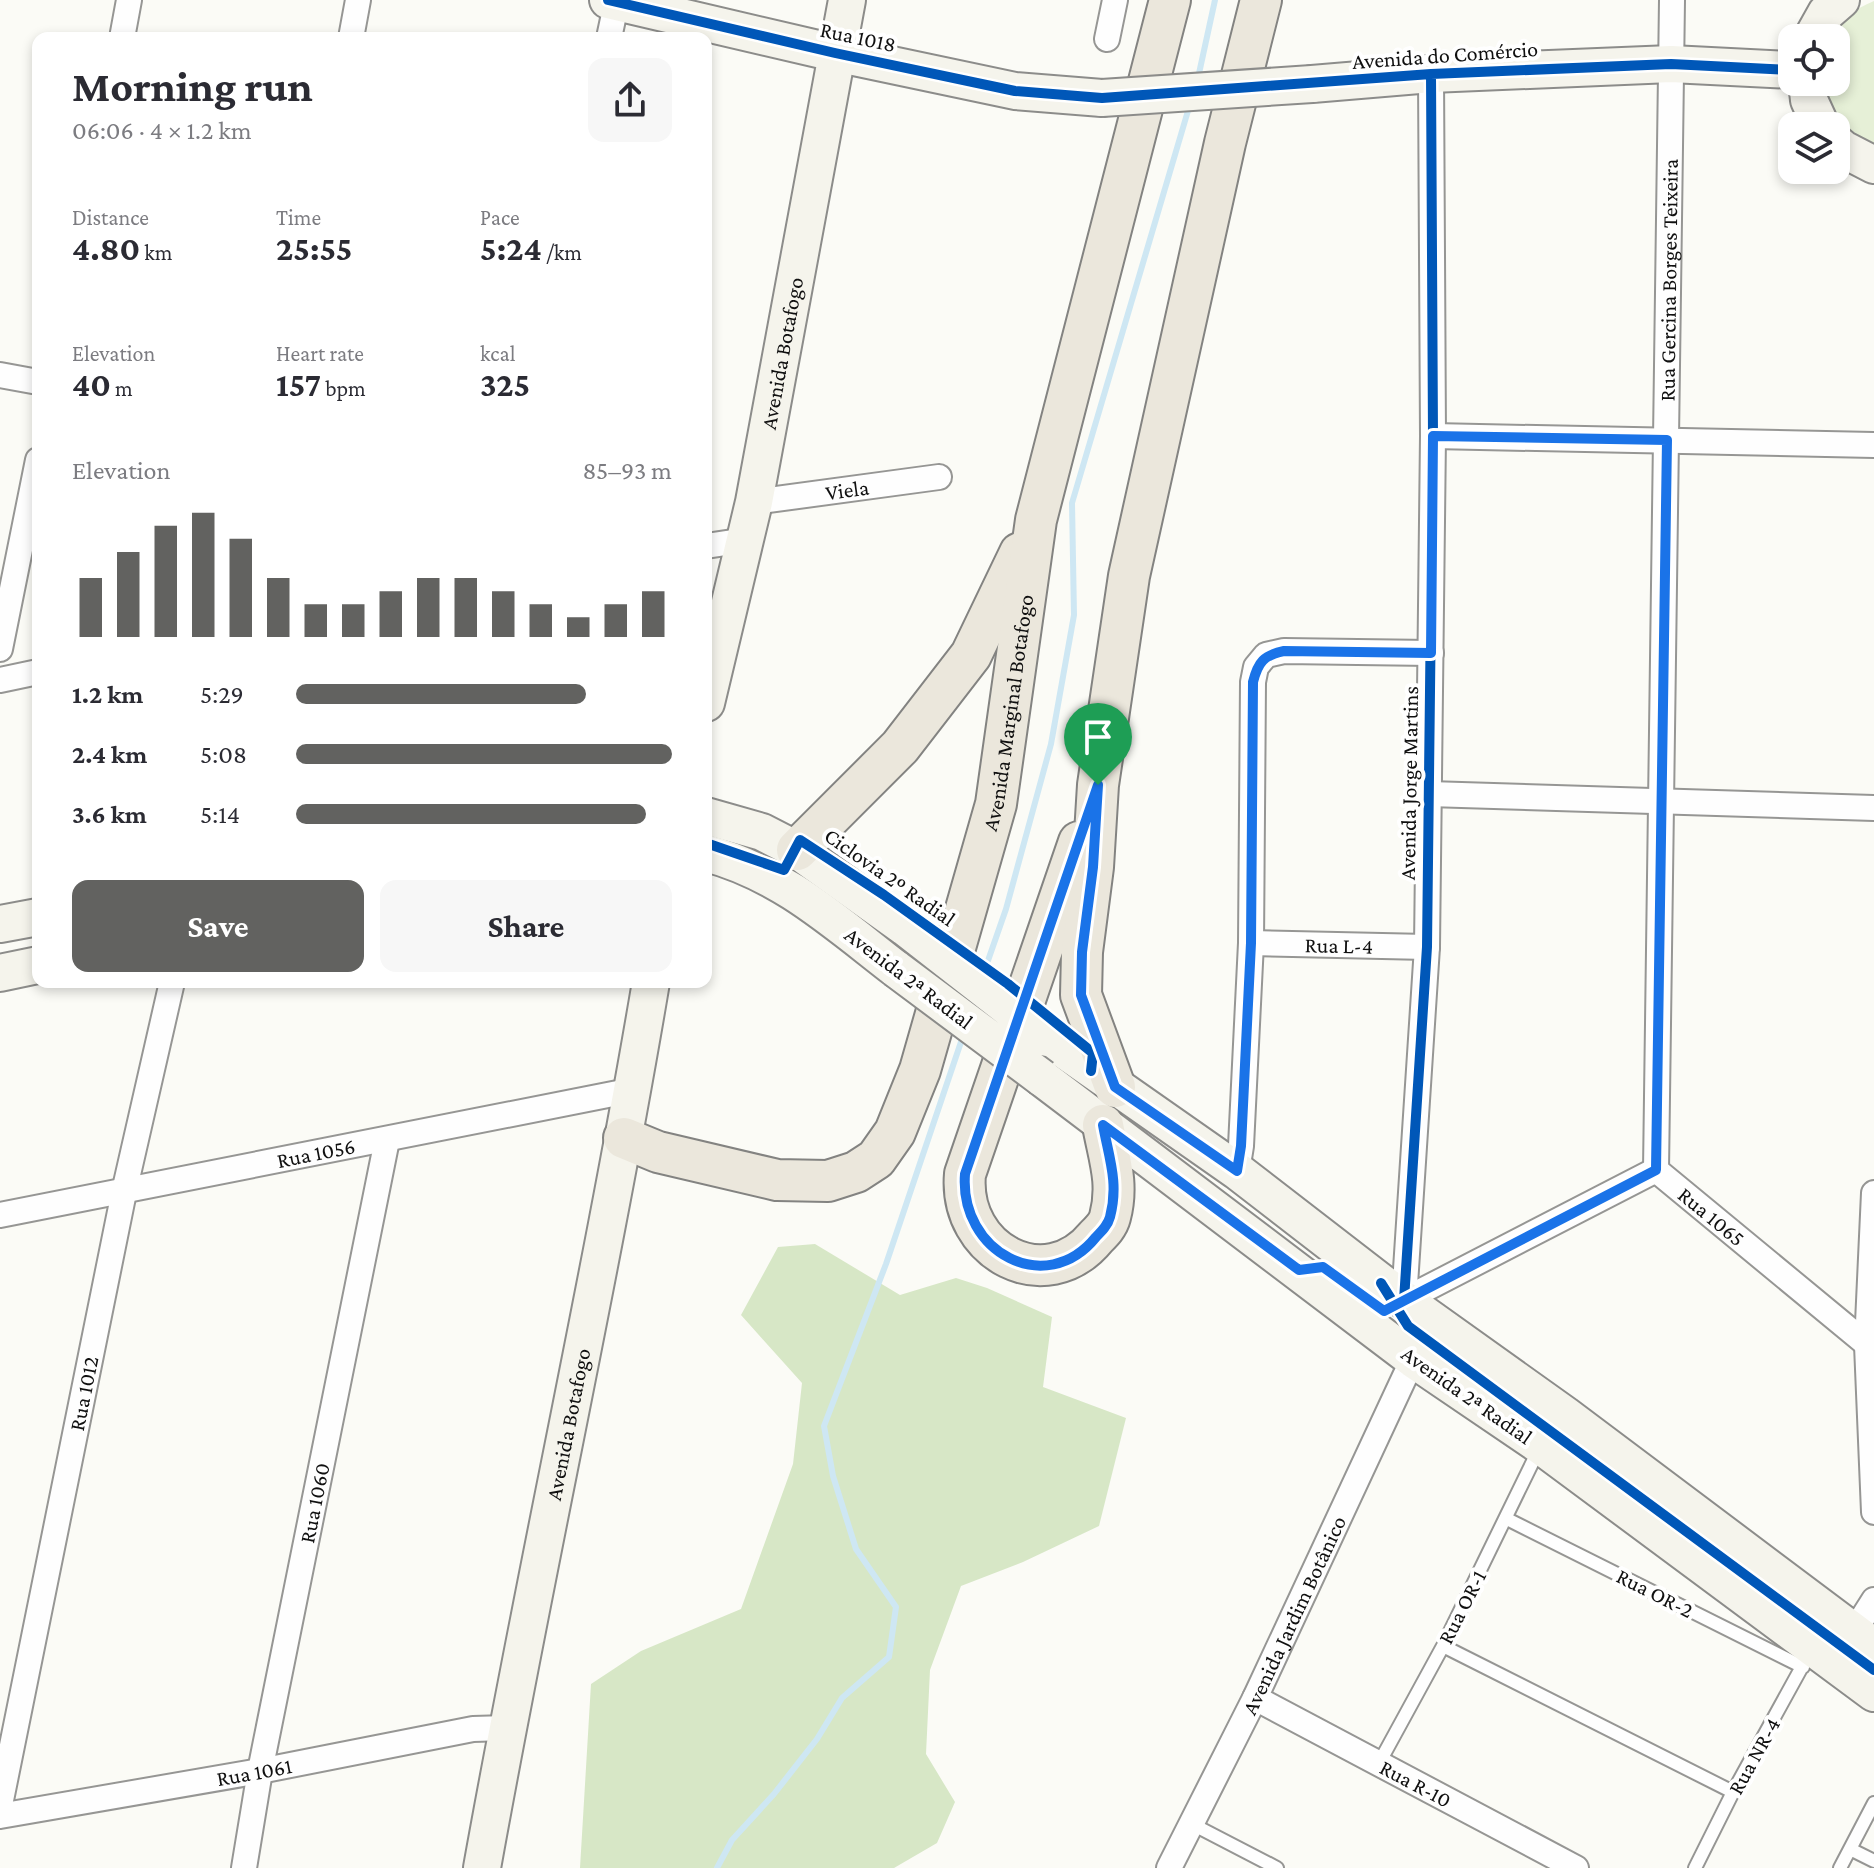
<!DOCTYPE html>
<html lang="en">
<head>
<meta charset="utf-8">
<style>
	body { margin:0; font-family:"Crimson Pro",serif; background:#f7f7f7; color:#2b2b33; height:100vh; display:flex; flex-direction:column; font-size:30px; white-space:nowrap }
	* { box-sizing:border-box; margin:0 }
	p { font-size:26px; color:#7c7c81 }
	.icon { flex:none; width:44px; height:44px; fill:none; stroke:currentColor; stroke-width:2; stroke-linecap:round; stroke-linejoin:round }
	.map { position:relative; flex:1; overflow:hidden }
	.sheet { position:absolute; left:32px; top:32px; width:680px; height:956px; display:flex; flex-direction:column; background:#fff; border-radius:16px; box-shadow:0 4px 12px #0003 }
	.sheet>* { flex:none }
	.tools { position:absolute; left:1778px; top:24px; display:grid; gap:16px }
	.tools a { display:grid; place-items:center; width:72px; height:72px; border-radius:16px; background:#fff; box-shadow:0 4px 12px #0003; font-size:40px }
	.pin { position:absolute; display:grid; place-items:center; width:68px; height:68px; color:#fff; margin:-82px -34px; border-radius:50% 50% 50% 0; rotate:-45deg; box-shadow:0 0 8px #0007 }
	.pin .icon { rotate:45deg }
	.round { display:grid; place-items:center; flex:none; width:84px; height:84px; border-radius:16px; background:#f7f7f7 }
	.overview { display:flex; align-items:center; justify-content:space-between; height:136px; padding:0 40px }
	h1 { font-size:44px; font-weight:700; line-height:60px }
	.stats { display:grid; grid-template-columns:repeat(3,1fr); gap:12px; height:136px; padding:8px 40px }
	.stats div { display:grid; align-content:center }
	.stats b { font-size:34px; font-weight:700 }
	.stats small { font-size:22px; font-weight:400 }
	.stats p { font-size:22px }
	.chart { height:224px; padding:16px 40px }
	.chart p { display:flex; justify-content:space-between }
	.chart svg { width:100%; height:144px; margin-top:8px; stroke:#626260; stroke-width:6 }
	.button { display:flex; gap:16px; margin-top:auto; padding:16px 40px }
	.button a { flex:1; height:92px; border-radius:16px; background:#626260; color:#fff; font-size:32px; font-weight:700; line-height:92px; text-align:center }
	.button a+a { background:#f7f7f7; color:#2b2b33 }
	ul { padding:0 40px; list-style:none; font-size:26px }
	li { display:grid; grid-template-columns:128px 96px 1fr; align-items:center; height:60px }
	li i { height:20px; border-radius:10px; background:#626260 }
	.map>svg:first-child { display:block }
	.green { fill:#e6f0d7 }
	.forest { fill:#d7e7c6 }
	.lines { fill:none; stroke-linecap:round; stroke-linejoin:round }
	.stream { stroke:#cee7f3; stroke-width:6 }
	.lane-casing { stroke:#969694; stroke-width:16 }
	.street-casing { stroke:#969694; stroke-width:28 }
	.secondary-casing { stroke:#8c8c8a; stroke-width:40 }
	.primary-casing { stroke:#838381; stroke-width:44 }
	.lane { stroke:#fefefe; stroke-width:12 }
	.street { stroke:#fefefe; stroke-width:24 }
	.secondary { stroke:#f5f4ec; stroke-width:36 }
	.primary { stroke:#ebe7dc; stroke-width:40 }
	.secondary-bridge-casing { stroke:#8c8c8a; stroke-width:40; stroke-linecap:butt }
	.secondary-bridge { stroke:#f5f4ec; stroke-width:36 }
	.cycleway-casing { stroke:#fff; stroke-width:15 }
	.cycleway { stroke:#0057b8; stroke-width:10 }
	.route-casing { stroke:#fff; stroke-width:16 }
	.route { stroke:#1a73e8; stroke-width:10 }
	.labels { text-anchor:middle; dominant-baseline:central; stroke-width:8; stroke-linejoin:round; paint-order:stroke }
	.street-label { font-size:22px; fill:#101010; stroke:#fff }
</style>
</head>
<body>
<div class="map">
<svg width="1874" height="1868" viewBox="0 0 1874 1868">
	<rect width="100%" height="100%" fill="#fbfbf6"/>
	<path class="green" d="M1874,1V150C1841,127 1830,123 1822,82H1836V38H1831C1840,21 1856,8 1874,1Z"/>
	<path class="forest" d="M815,1244L900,1295L956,1278L987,1288L1052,1317L1043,1387L1126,1418L1099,1526L1023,1562L961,1586L930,1670L926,1754L955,1802L937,1843L894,1868H580L591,1684L641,1651L741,1609L793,1464L802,1383L741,1315L778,1247Z"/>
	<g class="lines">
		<path class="stream" d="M1198,78L1215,0
			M984,972L1006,909L1051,744L1074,615L1072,503L1190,104
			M717,1868L732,1840L774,1794L817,1739L842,1698L889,1657L896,1607L856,1549L833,1476L824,1426L886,1264L963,1036"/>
		<g class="lane-casing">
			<path id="lane" d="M1507,1519L1803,1667
				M1443,1646L1733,1792
				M1378,1765L1443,1646L1539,1449
				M1192,1824L1277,1868
				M1850,1849L1874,1861
				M1695,1868L1733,1792L1804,1663
				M1840,1868L1874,1803"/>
		</g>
		<g class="street-casing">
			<g id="street">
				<path d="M122,38L129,0"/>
				<path d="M351,38L358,0"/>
				<path d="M609,38L617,0"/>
				<path d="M1107,39L1115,0"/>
				<path d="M0,375L38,382"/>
				<path d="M1433,436L1874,445"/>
				<path id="s1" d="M754,502L939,477"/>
				<path d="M706,546L746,540"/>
				<path d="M0,649L38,460"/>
				<path d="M0,680L38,672"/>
				<path d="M1429,794L1874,808"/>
				<path id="s2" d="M1251,943L1427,947"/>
				<path id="s3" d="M1656,1170L1672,0"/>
				<path d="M1237,1171L1241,1146L1251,943L1253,682L1256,667L1266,655L1284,651L1431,653"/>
				<path d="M1874,1193L1867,1345L1874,1512"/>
				<path id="s4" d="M0,1215L633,1090"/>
				<path d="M1404,1300L1427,947L1433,436L1431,74"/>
				<path id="s5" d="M1404,1300L1656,1170L1874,1350"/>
				<path d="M1853,1633L1874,1600"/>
				<path id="s6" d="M1255,1698L1576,1868"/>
				<path id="s7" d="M0,1805L124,1192L172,982"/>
				<path id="s8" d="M0,1816L260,1771L473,1729L507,1728"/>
				<path id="s9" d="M244,1868L260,1771L387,1140"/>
				<path id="s10" d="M1169,1868L1255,1698L1413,1359"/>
			</g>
		</g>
		<g class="secondary-casing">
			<g id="secondary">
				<path d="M608,0L835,53L1015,91L1102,98"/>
				<path d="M1812,38L1826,13L1841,0"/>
				<path d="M1807,82L1809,100L1821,126"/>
				<path d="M1312,84L1431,74L1671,64L1792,70"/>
				<path d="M1836,143L1843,149L1874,165"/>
				<path id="s11" d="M706,703L754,502L847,0"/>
				<path d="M706,816L762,832L797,850L906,928"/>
				<path d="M706,853C782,873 835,922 896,969"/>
				<path d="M0,924L38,917"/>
				<path d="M0,973L38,965"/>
				<path d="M1047,1038L1237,1171L1404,1300L1565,1415L1874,1647"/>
				<path d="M1042,1078L1413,1359L1541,1446L1874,1693"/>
				<path id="s12" d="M482,1868C535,1572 601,1278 651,982"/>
			</g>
		</g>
		<g class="primary-casing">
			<g id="primary">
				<path d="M1079,842L965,1174C958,1252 1046,1298 1096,1237C1102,1231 1108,1225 1110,1217C1119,1183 1109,1158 1103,1125"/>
				<path d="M797,850L900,747L971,655L1020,553"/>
				<path d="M1115,1087L1081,995L1082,952L1093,867L1098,785L1129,576L1225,143L1261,0"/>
				<path id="s13" d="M624,1138L658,1152L777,1180L828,1181L856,1172L876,1159L895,1132L920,1070L996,804L1036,520L1170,0"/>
			</g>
		</g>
		<use href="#lane" class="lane"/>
		<use href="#street" class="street"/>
		<use href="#secondary" class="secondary"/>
		<use href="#primary" class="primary"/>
		<g class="secondary-bridge-casing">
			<path id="secondary-bridge" d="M1102,98L1312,84
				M906,928L1047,1038
				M896,969L1042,1078"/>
		</g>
		<use href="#secondary-bridge" class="secondary-bridge"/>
		<g class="cycleway-casing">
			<path id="cycleway" d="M608,0L835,53L1015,91L1102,98L1431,74L1671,64L1792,70
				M706,843L784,870L800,840L884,895L1008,984L1093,1053L1091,1071
				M1381,1283L1408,1326L1874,1670
				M1404,1300L1427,947L1433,436L1431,74"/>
		</g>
		<use href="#cycleway" class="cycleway"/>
	</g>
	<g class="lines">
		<g class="route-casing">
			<path id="route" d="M1433,436L1667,440L1656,1170L1384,1311L1323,1267L1299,1270L1103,1125C1109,1158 1119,1183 1110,1217C1108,1225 1102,1231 1096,1237C1046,1299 959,1252 965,1174L1098,785L1093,867L1082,952L1081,995L1115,1087L1237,1171L1241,1146L1251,943L1253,682C1258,662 1264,655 1284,651L1431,653Z"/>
		</g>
		<use href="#route" class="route"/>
	</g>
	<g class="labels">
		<g class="street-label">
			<text transform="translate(858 37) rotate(12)">Rua 1018</text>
			<text transform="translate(1445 55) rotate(-4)">Avenida do Comércio</text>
			<text stroke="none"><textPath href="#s3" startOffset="890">Rua Gercina Borges Teixeira</textPath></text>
			<text stroke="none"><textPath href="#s11" startOffset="358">Avenida Botafogo</textPath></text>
			<text stroke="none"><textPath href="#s1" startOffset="94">Viela</textPath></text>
			<text stroke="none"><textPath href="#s13" startOffset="732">Avenida Marginal Botafogo</textPath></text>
			<text transform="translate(1409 783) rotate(-89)">Avenida Jorge Martins</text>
			<text transform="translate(890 877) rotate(35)">Ciclovia 2º Radial</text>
			<text stroke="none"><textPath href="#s2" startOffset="88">Rua L-4</textPath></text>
			<text transform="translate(909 978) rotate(37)">Avenida 2ª Radial</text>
			<text stroke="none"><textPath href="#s4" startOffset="322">Rua 1056</textPath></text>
			<text stroke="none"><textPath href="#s5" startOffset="356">Rua 1065</textPath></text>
			<text stroke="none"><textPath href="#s7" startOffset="420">Rua 1012</textPath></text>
			<text transform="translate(1467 1395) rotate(35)">Avenida 2ª Radial</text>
			<text stroke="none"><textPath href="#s12" startOffset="452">Avenida Botafogo</textPath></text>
			<text stroke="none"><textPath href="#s9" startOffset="372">Rua 1060</textPath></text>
			<text transform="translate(1655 1593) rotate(27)">Rua OR-2</text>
			<text transform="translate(1462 1607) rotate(-63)">Rua OR-1</text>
			<text stroke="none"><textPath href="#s10" startOffset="282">Avenida Jardim Botânico</textPath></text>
			<text transform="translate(1754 1756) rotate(-61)">Rua NR-4</text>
			<text stroke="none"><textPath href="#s8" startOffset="258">Rua 1061</textPath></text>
			<text stroke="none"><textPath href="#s6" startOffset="182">Rua R-10</textPath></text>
		</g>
	</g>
</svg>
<div class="tools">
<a><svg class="icon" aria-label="locate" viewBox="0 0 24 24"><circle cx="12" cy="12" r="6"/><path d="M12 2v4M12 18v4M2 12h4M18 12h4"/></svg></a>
<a><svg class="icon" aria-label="layers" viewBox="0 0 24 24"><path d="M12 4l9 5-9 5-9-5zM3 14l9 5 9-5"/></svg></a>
</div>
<div class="pin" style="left:1098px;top:785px;background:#1e9e55"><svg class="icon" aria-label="arrive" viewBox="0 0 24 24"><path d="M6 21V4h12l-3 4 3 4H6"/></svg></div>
<section class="sheet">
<div class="overview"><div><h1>Morning run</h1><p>06:06 · 4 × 1.2 km</p></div><a class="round"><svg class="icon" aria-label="share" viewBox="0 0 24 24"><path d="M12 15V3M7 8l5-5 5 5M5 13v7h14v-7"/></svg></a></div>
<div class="stats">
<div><p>Distance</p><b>4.80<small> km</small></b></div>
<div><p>Time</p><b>25:55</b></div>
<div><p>Pace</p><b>5:24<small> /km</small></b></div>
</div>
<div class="stats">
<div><p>Elevation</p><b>40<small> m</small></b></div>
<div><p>Heart rate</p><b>157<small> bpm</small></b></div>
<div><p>kcal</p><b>325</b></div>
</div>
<div class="chart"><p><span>Elevation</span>85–93 m</p>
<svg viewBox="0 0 160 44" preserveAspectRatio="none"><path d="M5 44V26M15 44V18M25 44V10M35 44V6M45 44V14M55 44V26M65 44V34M75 44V34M85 44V30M95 44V26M105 44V26M115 44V30M125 44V34M135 44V38M145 44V34M155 44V30"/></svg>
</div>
<ul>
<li><b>1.2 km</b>5:29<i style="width:77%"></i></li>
<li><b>2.4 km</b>5:08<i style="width:100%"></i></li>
<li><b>3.6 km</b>5:14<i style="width:93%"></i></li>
</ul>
<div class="button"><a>Save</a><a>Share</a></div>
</section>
</div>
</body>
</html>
